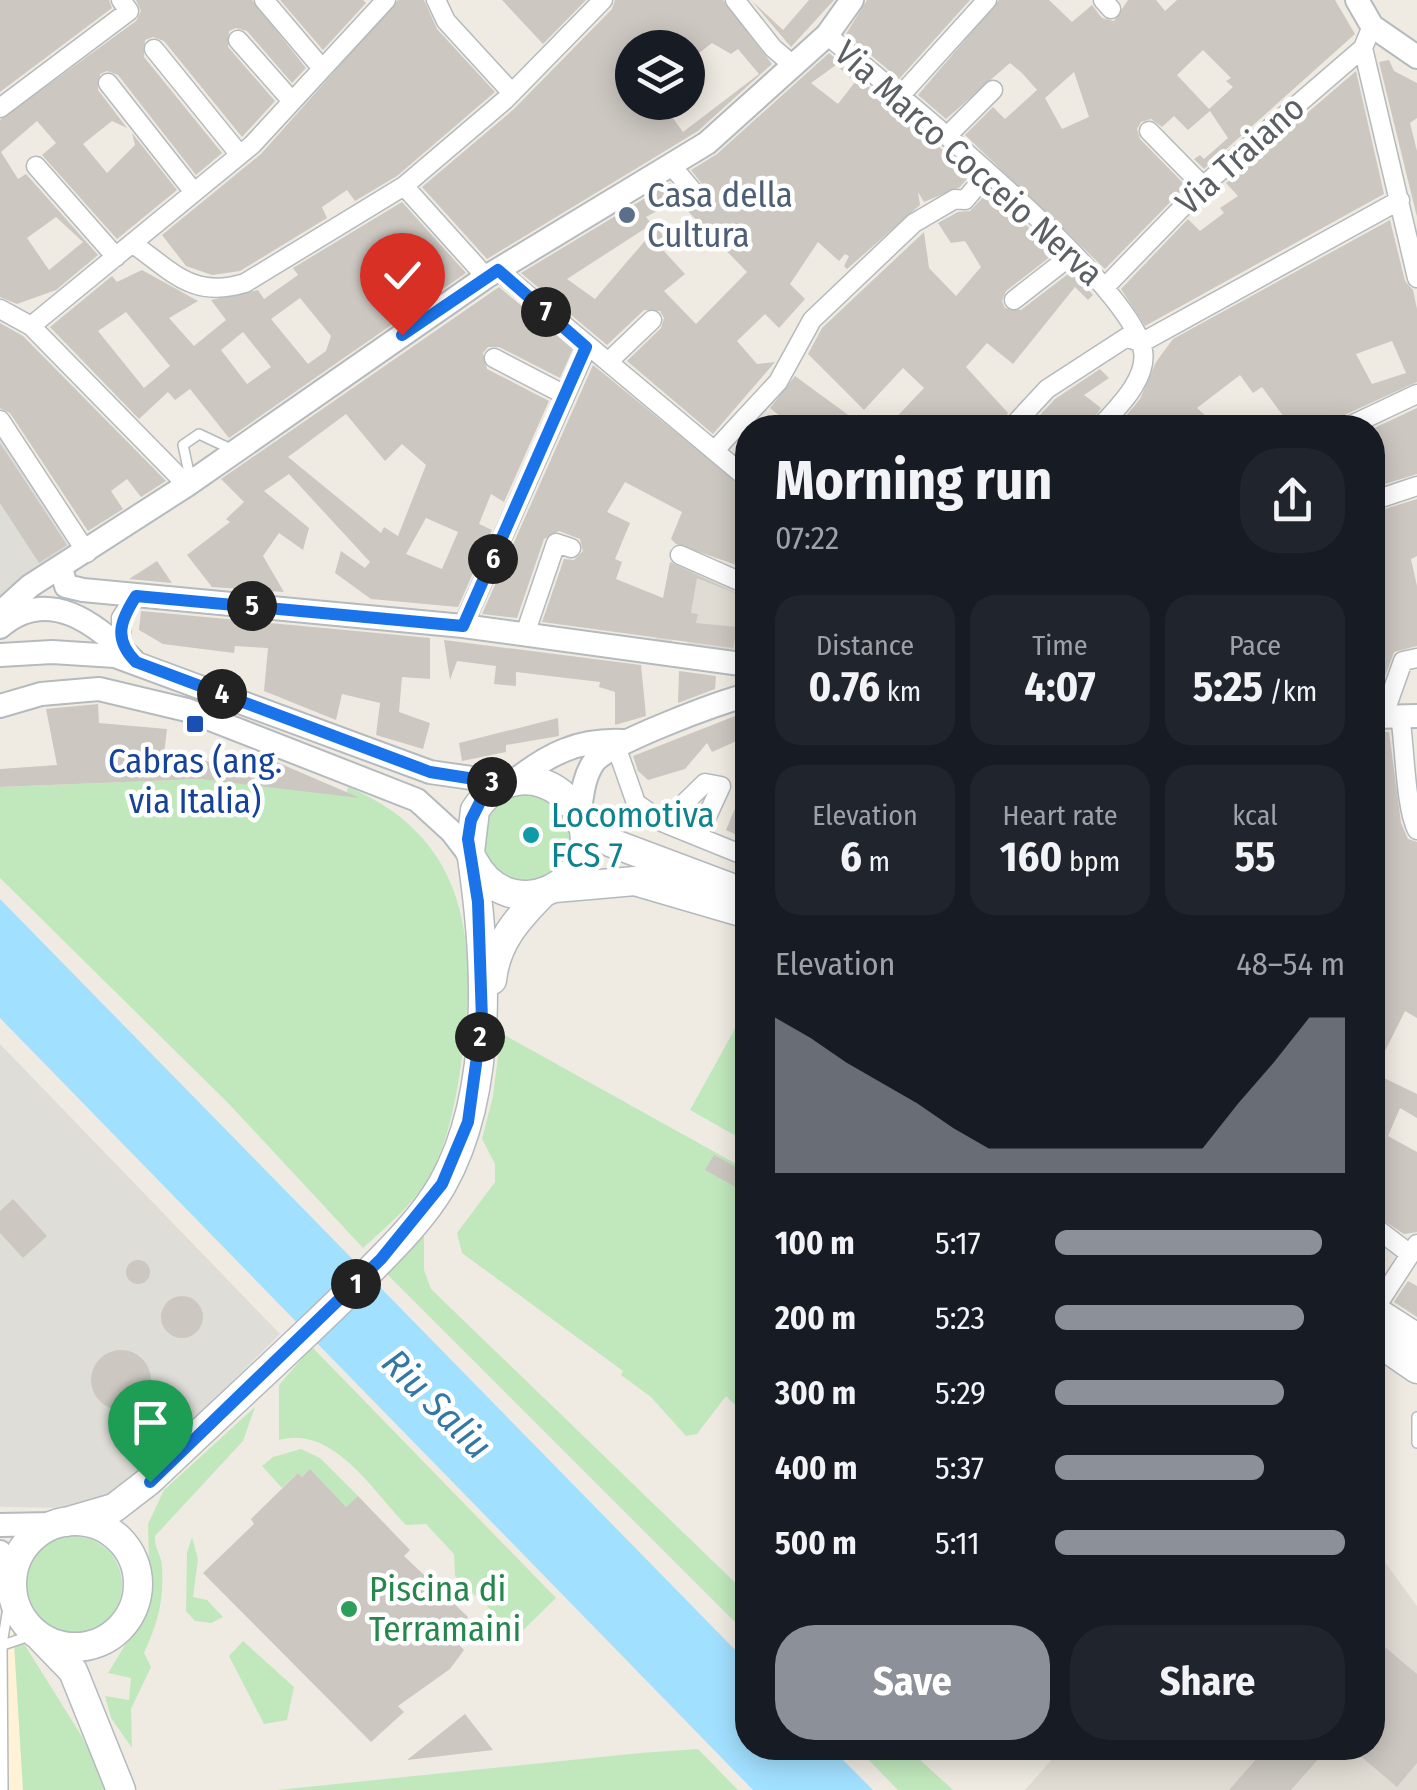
<!DOCTYPE html>
<html lang="en">
<head>
<meta charset="utf-8">
<style>
	body { margin:0; font-family:"Fira Sans Condensed",sans-serif; background:#20242c; color:#f1f3f6; height:100vh; display:flex; flex-direction:column; font-size:38px; white-space:nowrap }
	* { box-sizing:border-box; margin:0 }
	p { font-size:32px; color:#9ea1a6 }
	.icon { flex:none; width:55px; height:55px; fill:none; stroke:currentColor; stroke-width:2; stroke-linecap:round; stroke-linejoin:round }
	.map { position:relative; flex:1; overflow:hidden }
	.sheet { position:absolute; left:735px; top:415px; width:650px; height:1345px; display:flex; flex-direction:column; background:#171b24; border-radius:40px; box-shadow:0 5px 25px #0003 }
	.sheet>* { flex:none }
	.fabs { position:absolute; left:615px; top:30px; display:grid; gap:20px }
	.fabs a { display:grid; place-items:center; width:90px; height:90px; border-radius:50%; background:#171b24; box-shadow:0 5px 25px #0003; font-size:50px }
	.pin { position:absolute; display:grid; place-items:center; width:85px; height:85px; color:#fff; margin:-102px -42px; border-radius:50% 50% 50% 0; rotate:-45deg; box-shadow:0 0 10px #0007 }
	.pin .icon { rotate:45deg }
	.km { position:absolute; width:50px; height:50px; margin:-25px; border-radius:50%; background:#222; color:#fff; font-size:28px; line-height:50px; text-align:center }
	.round { display:grid; place-items:center; flex:none; width:105px; height:105px; border-radius:40px; background:#20242c }
	.head { display:flex; align-items:center; justify-content:space-between; height:170px; padding:0 40px }
	h1 { font-size:55px; font-weight:700; line-height:75px }
	.metrics { display:grid; grid-template-columns:repeat(3,1fr); gap:15px; height:170px; padding:10px 40px }
	.metrics div { display:grid; align-content:center; border-radius:25px; background:#20242c; text-align:center }
	.metrics b { font-size:42px; font-weight:700 }
	.metrics small { font-size:28px; font-weight:400 }
	.metrics p { font-size:28px }
	.chart { height:280px; padding:20px 40px }
	.chart p { display:flex; justify-content:space-between }
	.chart svg { width:100%; height:180px; margin-top:10px; fill:#8c9099; opacity:.7 }
	.button { display:flex; gap:20px; margin-top:auto; padding:20px 40px }
	.button a { flex:1; height:115px; border-radius:40px; background:#8c9099; color:#fff; font-size:40px; font-weight:700; line-height:115px; text-align:center }
	.button a+a { background:#20242c; color:#f1f3f6 }
	ul { padding:0 40px; list-style:none; font-size:32px }
	li { display:grid; grid-template-columns:160px 120px 1fr; align-items:center; height:75px }
	li i { height:25px; border-radius:12px; background:#8c9099 }
	.map>svg:first-child { display:block }
	.commercial { fill:#fff2d7 }
	.industrial { fill:#dfddd7 }
	.education { fill:#e1dcd3 }
	.green { fill:#c1e8bd }
	.water { fill:#a2e0ff }
	.building { fill:#ccc7c1; fill-rule:evenodd }
	.lines { fill:none; stroke-linecap:round; stroke-linejoin:round }
	.service-casing { stroke:#b5babe; stroke-width:12 }
	.minor-casing { stroke:#b5babe; stroke-width:21 }
	.tertiary-casing { stroke:#b5babe; stroke-width:26 }
	.secondary-casing { stroke:#b4b9be; stroke-width:31 }
	.service { stroke:#fff; stroke-width:9 }
	.minor { stroke:#fff; stroke-width:18 }
	.tertiary { stroke:#fff; stroke-width:22 }
	.secondary { stroke:#fff; stroke-width:28 }
	.route-casing { stroke:#fff; stroke-width:20 }
	.route { stroke:#1a73e8; stroke-width:12 }
	.service-dot { fill:#5c6f8a; stroke:#fff; stroke-width:4 }
	.transit-dot { fill:#1a4fb4; stroke:#fff; stroke-width:4 }
	.culture-dot { fill:#0f9aa8; stroke:#fff; stroke-width:4 }
	.leisure-dot { fill:#2e9e5b; stroke:#fff; stroke-width:4 }
	.labels { text-anchor:middle; dominant-baseline:central; stroke-width:9; stroke-linejoin:round; paint-order:stroke }
	.street-label { font-size:35px; fill:#5b6064; stroke:#fff }
	.service-label { font-size:35px; fill:#4e5e75; stroke:#fff; text-anchor:start }
	.transit-label { font-size:35px; fill:#164399; stroke:#fff }
	.culture-label { font-size:35px; fill:#0d838f; stroke:#fff; text-anchor:start }
	.leisure-label { font-size:35px; fill:#27864d; stroke:#fff; text-anchor:start }
	.water-label { font-size:38px; font-style:italic; fill:#3377a7; stroke:#fff }
</style>
</head>
<body>
<div class="map">
<svg width="1417" height="1790" viewBox="0 0 1417 1790">
	<rect width="100%" height="100%" fill="#efebe2"/>
	<path class="commercial" d="M13,1626L23,1790H0V1639Z"/>
	<path class="industrial" d="M0,430L72,551L0,598Z
		M0,1044L280,1334L135,1477L109,1497L69,1508L0,1507Z"/>
	<path class="education" d="M673,553L741,588L736,650L687,646L690,632L675,629L671,644L655,641Z
		M1373,1546L1417,1606V1790H1025L1062,1748H1372Z"/>
	<path class="green" d="M200,779L346,795L348,787C468,837 478,941 462,1057C457,1095 449,1140 430,1175C414,1204 387,1226 363,1248L229,1104L0,878V787Z
		M483 838a44 44 0 1 1 88 0a44 44 0 1 1-88 0Z
		M747,1007V1142L690,1110Z
		M501,1033L747,1170V1417L726,1396L697,1434L686,1436L651,1397L621,1375L623,1371L462,1253L457,1233L495,1182V1164L482,1139L493,1096Z
		M424,1233V1270L431,1289L747,1594V1634L387,1274Z
		M312,1347L556,1598L512,1641L496,1615L455,1576L454,1554L426,1524L406,1525C372,1490 333,1425 279,1440V1385Z
		M255,1407L243,1441L155,1536C154,1549 162,1555 162,1567C164,1601 158,1622 144,1653L151,1667L131,1709L132,1748L111,1718L105,1696L129,1700L131,1678L108,1673L150,1604L148,1524L164,1490Z
		M301,1449L320,1458L358,1496L346,1507L310,1470L302,1477L298,1473L282,1488L262,1466L273,1457Z
		M24 1585a49 49 0 1 1 98 0a49 49 0 1 1-98 0Z
		M192,1537L198,1559L193,1597L207,1600L223,1617L211,1623L195,1621L186,1611L187,1553Z
		M13,1626L81,1735L109,1790H23Z
		M243,1641L294,1687L287,1720L264,1724L229,1656Z
		M857,1748H907L953,1790H898Z
		M698,1749L738,1790H277L640,1753Z"/>
	<path class="water" d="M0,899L747,1662L748,1748H831L873,1790H753L0,1018Z"/>
	<path class="building" d="M0,0H109L112,8L0,92Z
		M136,0H252L306,68L292,83L247,31L236,28L229,31L228,47L275,101L242,137L164,41L153,37L145,40L144,57L222,153L196,175L118,75L107,71L100,74L98,90L127,128L112,121L83,144L107,173L135,145L132,133L177,190L117,239L42,155L56,143L37,121L1,152L18,179L26,174L98,255L56,290L17,304L0,297V120L136,21L141,11ZM56,217L83,242L49,270L27,238Z
		M280,0H363L366,3L323,50Z
		M398,0H424L437,29L495,92L397,176L355,201L347,190L322,207L327,218L240,271L212,275L186,266L162,235L261,154Z
		M502,0H586L543,44Z
		M615,0H723L772,64L698,131L487,259L422,187L514,109L612,9ZM677,34L694,57L712,43L731,54L738,49L759,74L683,132L661,102H632V48H660Z
		M751,0L783,30L809,0H834L791,47Z
		M867,0H970L899,79L846,34Z
		M999,0H1049L1072,22L1092,5L1102,18L1114,21L1128,0H1156L1165,11L1177,0H1335L1355,34L1204,169L1194,159L1200,155L1204,159L1228,138L1210,111L1188,130L1174,116L1162,127L1151,119L1141,122L1137,129L1140,139L1186,186L1105,269L965,135L993,107L1005,119L1037,90L1022,73L1010,63L946,119L918,95ZM1203,50L1231,78L1226,81L1233,87L1209,109L1177,75ZM1074,72L1089,117L1062,129L1045,98Z
		M829,53L971,174L960,187L924,202L918,192L920,205L847,269L844,266L849,256L845,254L839,261L818,242L790,284L805,299L779,328L765,314L737,341L757,364L775,362L713,434L627,361L661,328L664,318L660,311L644,310L607,345L521,273L670,183L692,207L704,206L709,193L691,170L717,154ZM836,65L855,82L838,104L811,83ZM677,200L747,272L696,324L664,291L685,274L663,250L670,242L656,228L595,299L567,279L652,224L646,217Z
		M1389,60L1394,71L1417,83V118L1410,123L1417,151V217L1379,62Z
		M1356,71L1384,194L1145,326L1121,289L1188,219L1200,231L1224,213L1220,208L1238,196L1226,183Z
		M990,190L1055,253L1006,291L1002,301L1005,308L1021,310L1072,271L1093,295L1088,300L1075,287L1013,364L987,343L966,367L1008,413L999,428H886L924,388L903,368L864,410L808,354L822,328L924,232L929,268L956,296L981,267L965,241L951,243L938,223L958,212L970,211Z
		M402,202L466,273L229,438L190,389L175,400L168,392L139,419L50,327L112,276L117,282L142,270L198,301L169,318L194,346L226,320L211,300L258,290L264,299L298,275L293,268ZM300,298L331,336L326,351L308,364L271,319ZM126,312L170,366L144,388L98,331ZM243,332L271,367L247,384L221,350Z
		M1390,220L1405,281L1413,290L1417,309V382L1340,417L1333,428H1292L1262,387L1253,393L1240,375L1197,408L1219,428H1181L1173,419L1165,428H1116L1140,399L1156,362L1173,339ZM1392,341L1406,373L1372,384L1356,354Z
		M499,287L573,349L560,378L499,347H488L483,353L487,369L549,401L504,502L491,494L479,524L492,530L458,607L371,599L335,573L341,551L365,568L370,562L289,474L264,491L309,528L303,550L279,533L263,556L284,592L212,587L187,555L230,522L226,519L244,502L221,479ZM346,414L385,461L402,444L426,465L398,536L384,527L381,533L288,457ZM426,518L458,532L442,569L406,554Z
		M0,323L23,336L166,481L141,497L127,479L111,491L123,509L88,531L10,413L0,408Z
		M593,365L748,491L737,523L748,526V569L676,544L671,539L682,512L625,482L607,512L630,523L615,559L622,562L616,579L663,598L670,562L740,595L697,578L691,613L698,614L696,623L737,627L733,648L542,622L564,559L574,560L583,551L580,539L559,531L544,539L517,618L482,614Z
		M1100,369L1109,378L1084,395L1101,408L1087,428H1028L1055,399Z
		M795,376L866,428H771L781,417L770,408Z
		M1417,408V474L1372,488V429Z
		M0,443L67,545L39,563L0,503Z
		M1417,499V556L1411,559L1417,586V646L1394,652L1378,695L1372,682V513Z
		M157,561L172,583L129,579Z
		M141,611L430,638V679L402,677L399,712L430,723L423,749L376,735L380,703L342,694L336,720L264,691L268,648L235,646L234,653L163,644L139,630Z
		M444,640L641,665L646,716L615,725V692L599,687L600,682L516,672V686L494,684L496,666L457,661L450,680Z
		M679,671L716,676L715,689L678,703Z
		M98,704L99,723L167,729L164,754L262,771L265,757L360,798L200,779L0,787V769L57,765L46,709Z
		M748,711V736L712,752L707,743L685,769L648,780L638,771L633,756Z
		M558,718L559,736L506,745V752L462,761L459,743Z
		M1372,732H1389L1401,823L1408,839L1417,842V1018L1405,1011L1372,1077Z
		M747,780H748V840L726,830Z
		M1382,1077L1417,1094V1118L1400,1108L1388,1136L1417,1152V1232L1411,1233L1404,1234L1372,1213V1098Z
		M714,1155L748,1174V1194L705,1170Z
		M13,1199L47,1236L23,1258L0,1233V1211Z
		M126 1272a12 12 0 1 1 24 0a12 12 0 1 1-24 0Z
		M1408,1281L1417,1286V1317L1394,1302Z
		M161 1317a21 21 0 1 1 42 0a21 21 0 1 1-42 0Z
		M91 1380a30 30 0 1 1 60 0a30 30 0 1 1-60 0Z
		M310,1469L346,1507L358,1496L410,1550L404,1556L468,1617L449,1634L464,1650L450,1669L398,1706L404,1712L371,1742L203,1573L254,1524L251,1519L298,1473L302,1477Z
		M1372,1636L1417,1674V1763L1397,1787L1351,1748H1372Z
		M465,1714L493,1750L407,1760Z
		M1266,1748H1328L1291,1790H1229Z"/>
	<g class="lines">
		<g class="service-casing">
			<path id="service" d="M191,482L183,445L199,434L233,450
				M1417,1417V1443
				M0,1646L35,1634
				M3,1790L2,1644L11,1590"/>
		</g>
		<g class="minor-casing">
			<path id="minor" d="M264,0L320,66
				M436,0L446,21L512,93
				M735,0L773,48L794,66
				M1103,0L1111,9
				M827,35C889,87 1131,281 1143,351C1148,379 1117,408 1099,428
				M238,40L291,100
				M1363,48L1417,278
				M154,49L240,155
				M108,83L193,191
				M900,96L987,0
				M0,108L129,11L121,0
				M1149,131L1203,186
				M948,135L993,90
				M671,165L697,196
				M36,166L116,257
				M404,186L486,277
				M132,243C173,272 193,299 245,283L404,186L505,100L603,0
				M498,270L748,479
				M1107,285L1203,186L1363,48L1372,26
				M1014,300L1073,254
				M0,309L31,326L187,485
				M31,326L252,145L386,0
				M494,358L565,395
				M608,362L652,320
				M0,420L87,553
				M1011,428L1047,389L1127,337L1141,343L1400,200
				M1345,428L1417,394
				M715,450L778,382L812,320L914,223L955,199L965,200L987,174
				M1372,501L1417,486
				M680,555L748,585
				M463,626L587,347
				M525,634L556,543L571,548
				M122,648L121,618L135,596
				M743,664L748,638
				M1400,716C1405,746 1405,807 1417,830
				M1383,717L1403,661L1417,658
				M617,749L636,803L664,823L748,857
				M664,823L705,783L721,786L698,836
				M1372,1225L1410,1254
				M1374,1310L1417,1244"/>
		</g>
		<g class="tertiary-casing">
			<path id="tertiary" d="M1357,0L1372,26L1417,57
				M61,568L66,586L83,590L463,626L748,665
				M0,613L30,586L187,485L486,277L707,143L827,35L852,0
				M0,627C48,585 97,624 133,660
				M0,655L52,652L115,656L430,772L506,783
				M0,706L41,694L99,689L187,710L417,800L452,832L472,858
				M1372,717L1417,716
				M513,782C548,754 578,739 623,741
				M579,816C582,798 583,777 594,762C607,744 722,701 748,695
				M0,1525L54,1524
				M0,1552L12,1572"/>
		</g>
		<g class="secondary-casing">
			<path id="secondary" d="M582,825L612,843L748,894
				M470,852L475,810C524,736 623,817 569,876C558,887 544,894 528,895C502,896 484,881 473,860
				M555,888L635,881L748,914
				M492,980C496,942 518,918 544,892
				M1372,1309L1417,1338
				M1372,1338L1417,1369
				M12 1584a63 63 0 1 1 126 0a63 63 0 1 1-126 0Z
				M66,1522L114,1508L149,1481C217,1416 286,1354 353,1288C383,1257 420,1223 442,1185C494,1093 487,959 472,858
				M42,1639L73,1671L121,1790"/>
		</g>
		<use href="#service" class="service"/>
		<use href="#minor" class="minor"/>
		<use href="#tertiary" class="tertiary"/>
		<use href="#secondary" class="secondary"/>
	</g>
	<g class="lines">
		<g class="route-casing">
			<path id="route" d="M150,1482L381,1259L442,1184L468,1122L482,1020L478,902L468,839L471,820L480,802L506,784L430,772L136,662C113,639 120,621 136,596L463,626L586,347L498,270L402,335"/>
		</g>
		<use href="#route" class="route"/>
	</g>
	<circle class="service-dot" cx="627" cy="215" r="10"/>
	<rect class="transit-dot" x="185" y="714" width="20" height="20" rx="5"/>
	<circle class="culture-dot" cx="531" cy="835" r="10"/>
	<circle class="leisure-dot" cx="349" cy="1609" r="10"/>
	<g class="labels">
		<g class="street-label">
			<text transform="translate(1240 155) rotate(-42)">Via Traiano</text>
			<text transform="translate(969 163) rotate(42)">Via Marco Cocceio Nerva</text>
		</g>
		<g class="service-label">
			<text x="647" y="195">Casa della<tspan x="647" dy="40">Cultura</tspan></text>
		</g>
		<g class="transit-label">
			<text x="195" y="761">Cabras (ang.<tspan x="195" dy="40">via Italia)</tspan></text>
		</g>
		<g class="culture-label">
			<text x="551" y="815">Locomotiva<tspan x="551" dy="40">FCS 7</tspan></text>
		</g>
		<g class="leisure-label">
			<text x="369" y="1589">Piscina di<tspan x="369" dy="40">Terramaini</tspan></text>
		</g>
		<g class="water-label">
			<text transform="translate(437 1404) rotate(45)">Riu Saliu</text>
		</g>
	</g>
</svg>
<div class="fabs">
<a><svg class="icon" aria-label="layers" viewBox="0 0 24 24"><path d="M12 4l9 5-9 5-9-5zM3 14l9 5 9-5"/></svg></a>
</div>
<div class="pin" style="left:150px;top:1482px;background:#1e9e55"><svg class="icon" aria-label="arrive" viewBox="0 0 24 24"><path d="M6 21V4h12l-3 4 3 4H6"/></svg></div>
<div class="pin" style="left:402px;top:335px;background:#d93025"><svg class="icon" aria-label="check" viewBox="0 0 24 24"><path d="M5 12l5 5 9-10"/></svg></div>
<b class="km" style="left:356px;top:1284px">1</b>
<b class="km" style="left:480px;top:1037px">2</b>
<b class="km" style="left:492px;top:782px">3</b>
<b class="km" style="left:222px;top:694px">4</b>
<b class="km" style="left:252px;top:606px">5</b>
<b class="km" style="left:493px;top:559px">6</b>
<b class="km" style="left:546px;top:312px">7</b>
<section class="sheet">
<div class="head"><div><h1>Morning run</h1><p>07:22</p></div><a class="round"><svg class="icon" aria-label="share" viewBox="0 0 24 24"><path d="M12 15V3M7 8l5-5 5 5M5 13v7h14v-7"/></svg></a></div>
<div class="metrics">
<div><p>Distance</p><b>0.76<small> km</small></b></div>
<div><p>Time</p><b>4:07</b></div>
<div><p>Pace</p><b>5:25<small> /km</small></b></div>
</div>
<div class="metrics">
<div><p>Elevation</p><b>6<small> m</small></b></div>
<div><p>Heart rate</p><b>160<small> bpm</small></b></div>
<div><p>kcal</p><b>55</b></div>
</div>
<div class="chart"><p><span>Elevation</span>48–54 m</p>
<svg viewBox="0 0 160 44" preserveAspectRatio="none"><path d="M0 44V6L10 11L20 17L30 22L40 27L50 33L60 38L70 38L80 38L90 38L100 38L110 38L120 38L130 27L140 17L150 6L160 6V44z"/></svg>
</div>
<ul>
<li><b>100 m</b>5:17<i style="width:92%"></i></li>
<li><b>200 m</b>5:23<i style="width:86%"></i></li>
<li><b>300 m</b>5:29<i style="width:79%"></i></li>
<li><b>400 m</b>5:37<i style="width:72%"></i></li>
<li><b>500 m</b>5:11<i style="width:100%"></i></li>
</ul>
<div class="button"><a>Save</a><a>Share</a></div>
</section>
</div>
</body>
</html>
